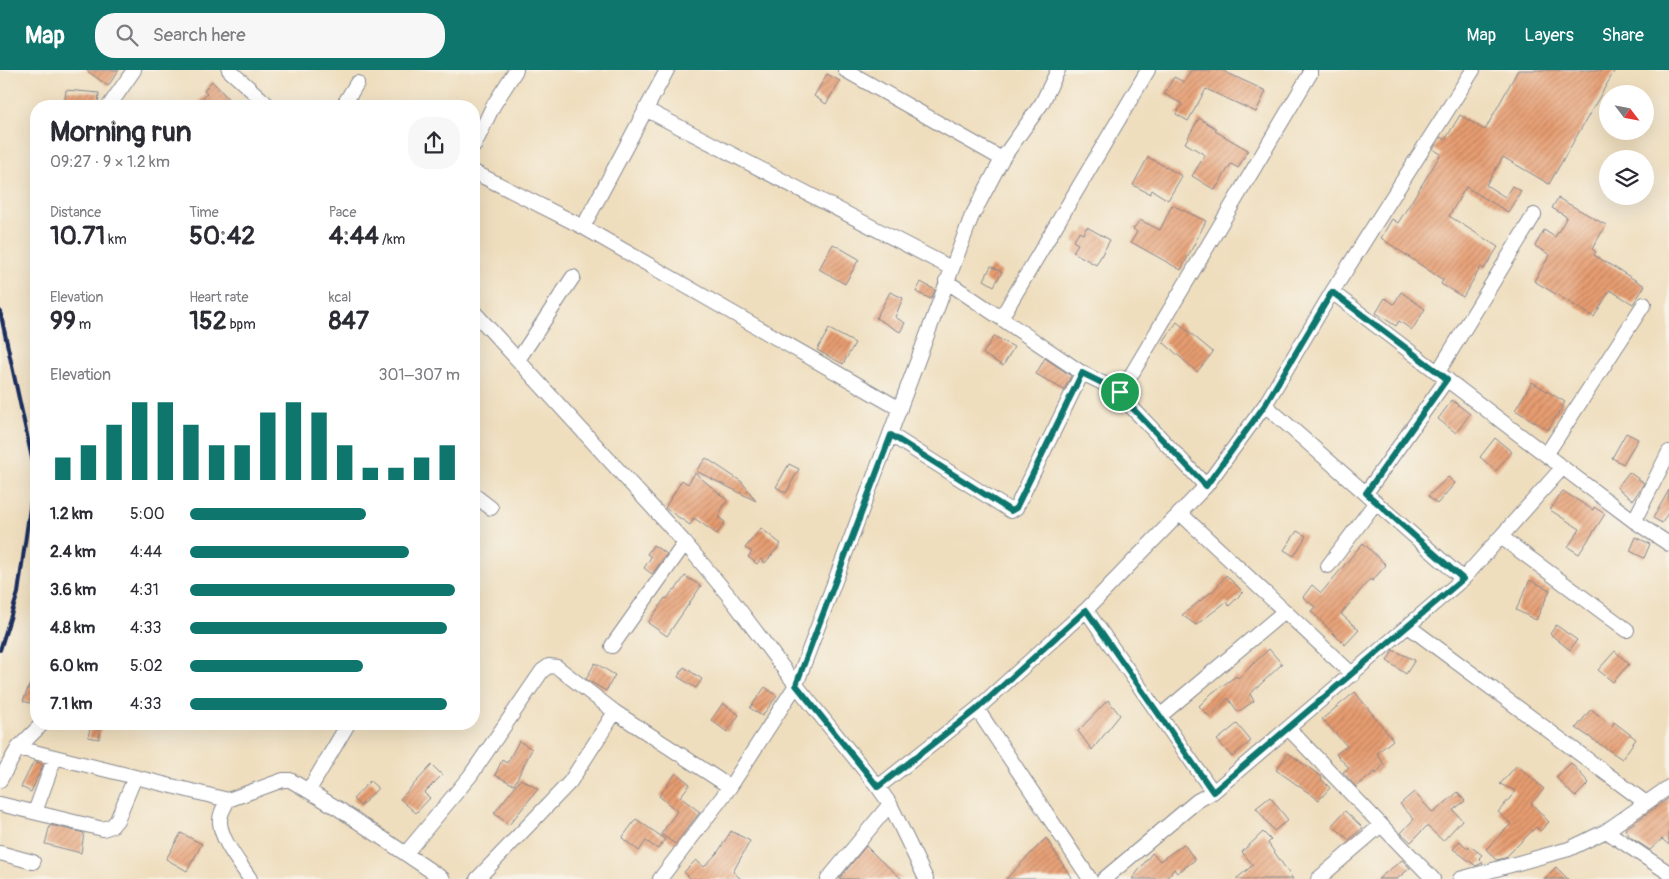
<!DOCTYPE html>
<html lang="en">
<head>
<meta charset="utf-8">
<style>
	body { margin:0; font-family:Pangolin,sans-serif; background:#f7f7f7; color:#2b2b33; height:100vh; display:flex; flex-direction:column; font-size:19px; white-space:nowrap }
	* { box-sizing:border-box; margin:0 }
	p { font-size:16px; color:#7c7c81 }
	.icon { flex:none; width:28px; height:28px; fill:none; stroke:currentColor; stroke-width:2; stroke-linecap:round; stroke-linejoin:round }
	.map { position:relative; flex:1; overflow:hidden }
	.sheet { position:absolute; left:30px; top:30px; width:450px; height:630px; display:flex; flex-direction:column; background:#fff; border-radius:20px; box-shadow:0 5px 20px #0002 }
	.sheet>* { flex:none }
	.needle { width:32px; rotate:122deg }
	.tools { position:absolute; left:1599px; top:15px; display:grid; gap:10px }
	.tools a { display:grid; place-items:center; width:55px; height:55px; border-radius:50%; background:#fff; box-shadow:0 5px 20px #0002; font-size:25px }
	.pin { position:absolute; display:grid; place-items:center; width:42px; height:42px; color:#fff; margin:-21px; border:2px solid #fff; border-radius:50%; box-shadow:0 1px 5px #0007 }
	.round { display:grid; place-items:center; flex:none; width:52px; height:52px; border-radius:20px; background:#f7f7f7 }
	.summary { display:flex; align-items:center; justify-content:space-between; height:85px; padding:0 20px }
	h1 { font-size:28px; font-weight:700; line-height:38px }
	.figures { display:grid; grid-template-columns:repeat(3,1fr); gap:8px; height:85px; padding:5px 20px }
	.figures div { display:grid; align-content:center }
	.figures b { font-size:25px; font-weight:700 }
	.figures small { font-size:14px; font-weight:400 }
	.figures p { font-size:14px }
	.chart { height:140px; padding:10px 20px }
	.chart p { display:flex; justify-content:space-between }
	.chart svg { width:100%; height:90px; margin-top:5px; stroke:#0f766e; stroke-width:6 }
	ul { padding:0 20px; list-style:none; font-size:16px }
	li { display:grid; grid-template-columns:80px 60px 1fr; align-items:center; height:38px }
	li i { height:12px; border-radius:6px; background:#0f766e }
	header { display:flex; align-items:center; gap:30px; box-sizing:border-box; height:70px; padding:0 25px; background:#0f766e; color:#fff }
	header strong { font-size:24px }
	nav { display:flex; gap:28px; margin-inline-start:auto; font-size:18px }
	.search { width:350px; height:45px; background:#f7f7f7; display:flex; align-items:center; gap:12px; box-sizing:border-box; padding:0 18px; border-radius:20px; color:#7c7c81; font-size:19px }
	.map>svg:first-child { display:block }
	.building { fill:url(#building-hatch) }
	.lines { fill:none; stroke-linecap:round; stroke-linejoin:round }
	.street-casing { stroke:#85868e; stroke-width:16 }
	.street { stroke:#fff; stroke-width:14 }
	.rail { stroke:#1b2f5e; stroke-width:4 }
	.route-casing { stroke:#fff; stroke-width:10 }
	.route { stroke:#0f766e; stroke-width:6 }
</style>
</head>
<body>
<header>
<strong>Map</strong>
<div class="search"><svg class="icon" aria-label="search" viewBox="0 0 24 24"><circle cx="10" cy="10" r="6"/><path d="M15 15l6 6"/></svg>Search here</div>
<nav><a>Map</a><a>Layers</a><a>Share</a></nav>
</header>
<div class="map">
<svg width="1669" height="809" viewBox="0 0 1669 809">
	<defs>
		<pattern id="building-hatch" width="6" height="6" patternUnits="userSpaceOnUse" patternTransform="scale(1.25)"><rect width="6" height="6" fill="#e79c70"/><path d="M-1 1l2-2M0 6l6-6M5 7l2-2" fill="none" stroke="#ba805f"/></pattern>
	</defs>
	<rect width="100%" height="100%" fill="#f7f3e8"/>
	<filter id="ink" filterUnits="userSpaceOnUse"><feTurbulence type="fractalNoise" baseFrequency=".02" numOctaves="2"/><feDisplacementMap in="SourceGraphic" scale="10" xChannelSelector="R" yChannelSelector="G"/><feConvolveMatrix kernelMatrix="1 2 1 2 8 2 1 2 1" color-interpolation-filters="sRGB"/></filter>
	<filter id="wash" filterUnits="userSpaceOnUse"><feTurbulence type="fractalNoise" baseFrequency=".0096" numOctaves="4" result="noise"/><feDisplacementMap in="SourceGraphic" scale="20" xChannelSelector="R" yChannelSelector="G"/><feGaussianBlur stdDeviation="1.12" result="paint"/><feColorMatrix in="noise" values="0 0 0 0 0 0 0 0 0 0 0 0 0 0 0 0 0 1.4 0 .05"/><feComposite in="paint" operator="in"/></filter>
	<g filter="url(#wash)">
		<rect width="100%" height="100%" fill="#efdebe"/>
		<g id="blocks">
			<path class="building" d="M86,0H119L108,16Z
				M1191,0H1221L1266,21L1256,42L1206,19L1188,51L1176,44L1182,34L1164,24L1174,7L1184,12Z
				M1518,0H1615L1549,114L1503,87L1486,115L1505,127L1512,116L1521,121L1508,142L1466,117L1449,146L1498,177L1484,199L1481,197L1463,227L1441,214L1443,210L1381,168L1392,149L1398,153L1441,84L1433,79L1441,67L1445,70L1460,45L1485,60Z
				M827,4L840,11L826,34L814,26Z
				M212,11L235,36H194L207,24L204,21Z
				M66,20L99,23L98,36H64Z
				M1199,48L1217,59L1215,61L1248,80L1238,98L1231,94L1215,120L1192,106L1205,85L1185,73Z
				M1148,87L1182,106L1168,130L1152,120L1150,124L1133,115Z
				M1558,128L1606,155L1592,179L1596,182L1594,185L1645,216L1633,234L1610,220L1594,247L1534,211L1550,185L1535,176L1544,160L1555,167L1567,147L1552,138Z
				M1172,135L1206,151L1181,200L1131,172L1137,162L1133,159L1140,150L1160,160Z
				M1087,157L1110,170L1096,195L1073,182L1078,174L1073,171L1079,162L1083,164Z
				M833,174L859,189L845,214L819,199Z
				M991,196L1002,202L994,216L984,210Z
				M921,212L935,220L931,229L916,222Z
				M890,222L903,228L895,247L905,253L900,262L876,248Z
				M1401,222L1425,239L1412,260L1399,251L1396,256L1376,243L1385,228L1394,234Z
				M1177,252L1213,282L1197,302L1163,272Z
				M829,259L855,273L843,294L817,280Z
				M994,266L1014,277L1003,296L983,284Z
				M1045,288L1071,306L1064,320L1036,304Z
				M1532,312L1565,332L1548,360L1515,340Z
				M1452,330L1470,344L1456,363L1438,349Z
				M1626,363L1638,369L1623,394L1612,388Z
				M1495,368L1512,382L1496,401L1480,387Z
				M706,388L742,412L756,431L696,401Z
				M789,394L799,399L786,423L776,417Z
				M1629,402L1644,413L1633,430L1617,418Z
				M695,403L727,430L718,447L725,452L717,464L694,448L690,455L665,438L682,410L688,414Z
				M1448,407L1455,413L1437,434L1428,426Z
				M1669,420V441L1662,453L1653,448Z
				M1563,421L1593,440L1594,437L1605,444L1579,484L1568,477L1580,459L1550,440Z
				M761,458L781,474L765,493L761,489L757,494L748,487L752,482L745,478Z
				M1297,461L1306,466L1294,486L1284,480Z
				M1636,467L1650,474L1644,488L1630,481Z
				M1363,473L1386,495L1372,511L1370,509L1341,544L1359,560L1345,575L1311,541L1315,537L1303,527L1312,515L1321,523Z
				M653,475L667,484L652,504L644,498L651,487L647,484Z
				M1226,505L1243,522L1229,536L1226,532L1196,555L1182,545L1214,520Z
				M685,506L701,516L667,566L648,553L665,528L667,529L673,520L676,519Z
				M1530,510L1550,520L1536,550L1516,540Z
				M1556,555L1577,570L1570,580L1550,564Z
				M1269,579L1282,594L1250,624L1254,631L1238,642L1228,628L1210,647L1199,636L1212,623L1236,606L1238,608Z
				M1393,580L1415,590L1406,604L1387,591Z
				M1615,581L1629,594L1613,612L1598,600Z
				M595,593L615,605L606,621L586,609Z
				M684,597L702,609L696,618L678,607Z
				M36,599V626L33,634L23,631Z
				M765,617L777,626L762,646L750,638Z
				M1355,622L1393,670L1377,683L1384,694L1376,704L1375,702L1356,717L1343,702L1349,698L1336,684L1347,676L1322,649Z
				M1108,630L1120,645L1092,680L1078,661Z
				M723,633L739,645L727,662L711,650Z
				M1591,639L1612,656L1614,652L1636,669L1622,689L1576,658Z
				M91,654H102L99,669L88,667Z
				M1237,654L1251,671L1232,687L1217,670Z
				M519,671L532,679L514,715L495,705L502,690L507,693Z
				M1288,683L1322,707L1321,709L1330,718L1319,730L1276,700Z
				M34,691L43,695L31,722L21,717Z
				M1571,693L1589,713L1575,727L1556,707Z
				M432,695L442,705L424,723L430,728L416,743L400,729Z
				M1517,695L1544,719L1531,733L1549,752L1540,761L1536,757L1505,788L1496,790L1486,779L1511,754L1498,742L1516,721L1500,714Z
				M676,703L690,714L680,727L700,742L675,774L661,764L677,741L659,726Z
				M521,709L538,719L509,755L494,743Z
				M370,711L378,718L361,736L353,729Z
				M1414,722L1433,743L1458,722L1465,731L1453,740L1462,750L1443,771L1427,756L1411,772L1401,763L1414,749L1400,734Z
				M1270,727L1288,750L1274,761L1256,738Z
				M1669,728V775L1662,769L1650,780L1630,767L1625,759Z
				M1345,741L1363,758L1349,770L1332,755Z
				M636,749L665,769L658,779L646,771L639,781L622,768Z
				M50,755L84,763L81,783L45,774Z
				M731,761L750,771L733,802L741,809H691L684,802L696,790L704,797L718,782Z
				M1263,762L1271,770L1268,773L1293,809H1236L1253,795L1242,782Z
				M181,763L202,774L187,801L166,789Z
				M1046,768L1072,809H1006Z
				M1460,771L1468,779L1470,776L1482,785L1479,788L1483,792L1480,794L1476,796L1453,779Z
				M1184,774L1195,790L1177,803L1174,799L1166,809H1132L1152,783L1160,791Z
				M866,776L879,789L902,809H839Z
				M1402,790L1410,798L1397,809H1378Z
				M1556,797L1568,809H1544Z"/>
		</g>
	</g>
	<g filter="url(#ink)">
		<use href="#blocks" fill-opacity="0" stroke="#85868e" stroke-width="1"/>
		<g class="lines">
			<g class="street-casing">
				<path id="street" d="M229,0L269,36
					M845,0L1002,89
					M109,36L134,0
					M343,36L357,13
					M645,39L951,198
					M474,76L493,36L516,0
					M474,102L583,157L900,339
					M583,157L667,0
					M946,211L1082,303
					M1332,222L1546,385L1634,451L1669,474
					M474,242L685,473L729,526L796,615L878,717L890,734L926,809
					M1001,248L1148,0
					M518,290L573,207
					M1438,302L1534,145
					M1265,335L1463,509
					M891,365L1011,441L1016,438L1082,303L1121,322
					M1546,385L1644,234
					M1206,416L1122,327L1121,322L1310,4V0
					M1366,423L1447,309
					M474,425L491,438
					M1181,444L1353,605
					M1634,451L1669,382
					M1501,467L1627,560
					M1328,496L1376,432
					M1086,540L1213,722
					M1408,556L1646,733
					M612,576L685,473
					M977,639L1090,809
					M1160,646L1285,541
					M1288,658L1433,809
					M18,678L228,730L283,710H290L339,739L443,809
					M0,710L18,678L42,654
					M878,717L977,639L1086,540L1206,416L1265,335L1332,222L1473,0
					M309,720L348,654
					M228,730C224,737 219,745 220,753C222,772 240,793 250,809
					M0,734L103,759L112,756L117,750L135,707
					M35,742L55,687
					M1606,761L1669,803
					M0,783L33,792
					M406,783L470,706L542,601L549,596L557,597L615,642L730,717
					M477,809L570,712L615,642
					M660,809L730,717L796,615L971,148L1002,89L1042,33L1058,0
					M828,809L890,734
					M1104,809L1197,731L1213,722L1463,509L1563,397
					M1318,809L1381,755
					M1460,809L1569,779L1606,761L1669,717"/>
			</g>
			<use href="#street" class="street"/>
			<path class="rail" d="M0,241L35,402L18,523L0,580"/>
		</g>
	</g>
	<g class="lines" filter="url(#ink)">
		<g class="route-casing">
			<path id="route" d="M1332,222L1447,309L1366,423L1463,509L1213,722L1086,540L977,639L878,717L796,615L891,365L1011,441L1016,438L1082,303L1120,322L1122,327L1206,416L1265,335Z"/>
		</g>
		<use href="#route" class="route"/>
	</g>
</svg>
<div class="tools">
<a><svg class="needle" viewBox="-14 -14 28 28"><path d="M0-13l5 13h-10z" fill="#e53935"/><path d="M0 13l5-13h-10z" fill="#7c7c81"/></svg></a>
<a><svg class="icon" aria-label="layers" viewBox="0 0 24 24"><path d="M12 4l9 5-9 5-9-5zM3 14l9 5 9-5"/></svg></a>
</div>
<div class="pin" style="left:1120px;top:322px;background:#1e9e55"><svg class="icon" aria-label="arrive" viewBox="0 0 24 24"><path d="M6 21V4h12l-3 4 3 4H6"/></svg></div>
<section class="sheet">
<div class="summary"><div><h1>Morning run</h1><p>09:27 · 9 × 1.2 km</p></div><a class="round"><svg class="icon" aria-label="share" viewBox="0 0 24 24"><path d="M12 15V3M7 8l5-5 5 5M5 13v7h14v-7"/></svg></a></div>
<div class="figures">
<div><p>Distance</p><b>10.71<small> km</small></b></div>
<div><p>Time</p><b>50:42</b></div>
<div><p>Pace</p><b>4:44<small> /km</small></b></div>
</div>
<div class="figures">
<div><p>Elevation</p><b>99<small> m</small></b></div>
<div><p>Heart rate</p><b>152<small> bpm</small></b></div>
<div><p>kcal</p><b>847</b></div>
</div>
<div class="chart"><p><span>Elevation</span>301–307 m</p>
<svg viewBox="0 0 160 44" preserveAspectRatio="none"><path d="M5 44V33M15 44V27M25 44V17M35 44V6M45 44V6M55 44V17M65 44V27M75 44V27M85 44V11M95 44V6M105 44V11M115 44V27M125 44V38M135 44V38M145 44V33M155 44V27"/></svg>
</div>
<ul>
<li><b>1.2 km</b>5:00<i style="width:65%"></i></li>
<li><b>2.4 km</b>4:44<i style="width:81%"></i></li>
<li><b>3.6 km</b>4:31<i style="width:98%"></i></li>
<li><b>4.8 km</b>4:33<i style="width:95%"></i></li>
<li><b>6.0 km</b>5:02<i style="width:64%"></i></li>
<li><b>7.1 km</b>4:33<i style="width:95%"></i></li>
</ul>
</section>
</div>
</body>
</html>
